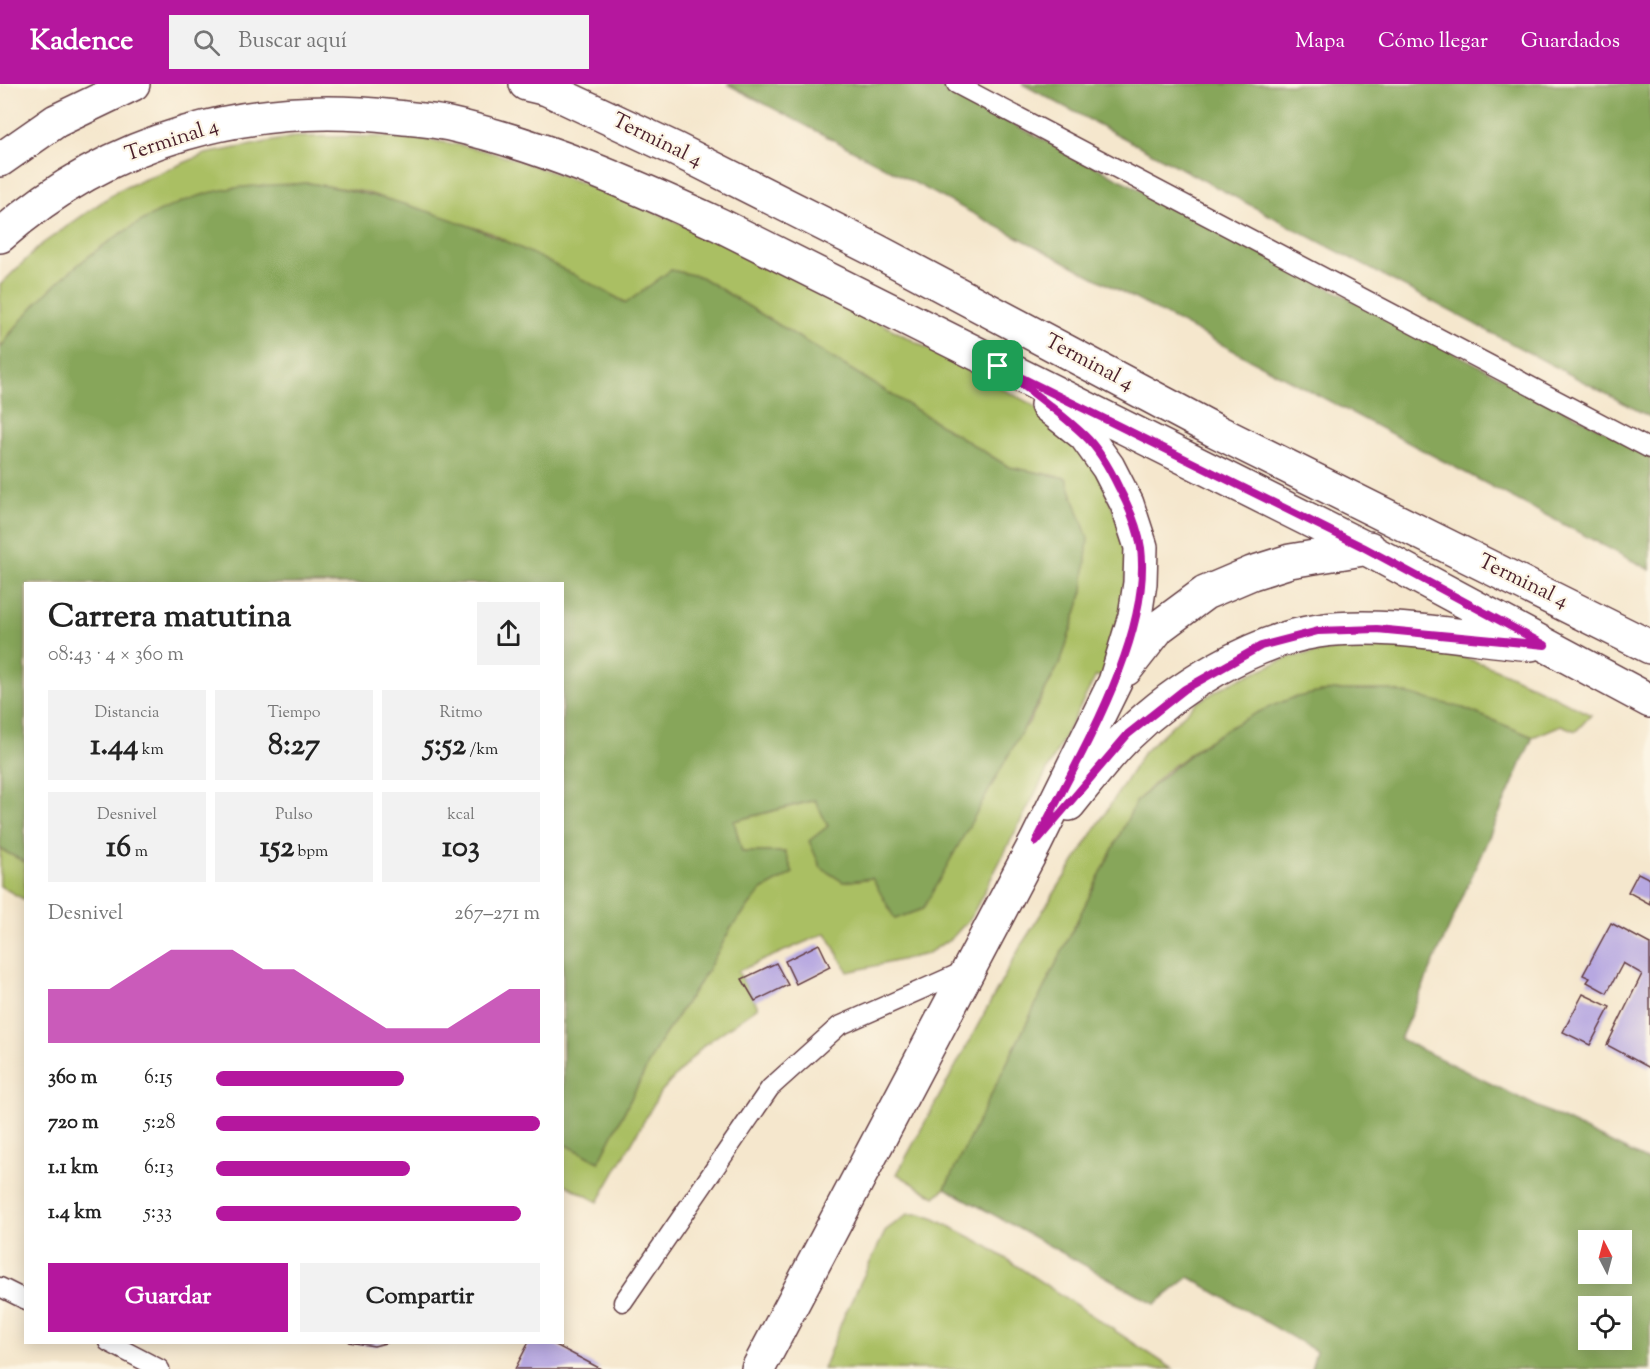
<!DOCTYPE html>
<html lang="es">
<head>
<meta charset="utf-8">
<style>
	body { margin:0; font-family:"Sorts Mill Goudy",serif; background:#f2f2f2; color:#222; height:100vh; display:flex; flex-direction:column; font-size:22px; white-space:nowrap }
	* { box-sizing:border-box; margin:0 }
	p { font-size:20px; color:#767676 }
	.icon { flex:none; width:33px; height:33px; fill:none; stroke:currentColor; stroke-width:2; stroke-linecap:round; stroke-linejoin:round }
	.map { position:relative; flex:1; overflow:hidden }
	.side { position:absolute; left:24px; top:498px; width:540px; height:762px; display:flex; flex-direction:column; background:#fff; border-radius:0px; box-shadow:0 3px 15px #0003 }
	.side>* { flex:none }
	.needle { width:39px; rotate:354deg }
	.buttons { position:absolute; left:1578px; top:1146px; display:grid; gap:12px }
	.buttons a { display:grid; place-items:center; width:54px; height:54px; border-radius:0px; background:#fff; box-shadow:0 3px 15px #0003; font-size:30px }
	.pin { position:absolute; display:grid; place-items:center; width:51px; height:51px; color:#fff; margin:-26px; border-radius:12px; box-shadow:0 3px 9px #0006 }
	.round { display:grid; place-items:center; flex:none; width:63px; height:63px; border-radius:0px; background:#f2f2f2 }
	.overview { display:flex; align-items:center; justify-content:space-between; height:102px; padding:0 24px }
	h1 { font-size:33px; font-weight:800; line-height:45px }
	.figures { display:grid; grid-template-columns:repeat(3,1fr); gap:9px; height:102px; padding:6px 24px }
	.figures div { display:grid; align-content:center; border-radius:0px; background:#f2f2f2; text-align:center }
	.figures b { font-size:30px; font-weight:800 }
	.figures small { font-size:16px; font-weight:400 }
	.figures p { font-size:16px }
	.chart { height:168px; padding:12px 24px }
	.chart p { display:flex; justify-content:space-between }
	.chart svg { width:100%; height:108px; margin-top:6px; fill:#b5179e; opacity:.7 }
	.cta { display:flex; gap:12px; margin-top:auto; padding:12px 24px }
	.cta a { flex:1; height:69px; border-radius:0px; background:#b5179e; color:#fff; font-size:24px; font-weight:800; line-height:69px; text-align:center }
	.cta a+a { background:#f2f2f2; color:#222 }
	ul { padding:0 24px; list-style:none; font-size:20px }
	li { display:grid; grid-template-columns:96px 72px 1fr; align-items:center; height:45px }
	li i { height:15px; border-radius:8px; background:#b5179e }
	header { display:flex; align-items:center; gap:36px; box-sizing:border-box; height:84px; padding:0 30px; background:#b5179e; color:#fff }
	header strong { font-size:28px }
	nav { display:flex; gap:33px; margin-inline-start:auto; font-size:21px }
	.search { width:420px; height:54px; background:#f2f2f2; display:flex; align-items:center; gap:15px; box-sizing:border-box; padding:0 21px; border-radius:0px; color:#767676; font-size:22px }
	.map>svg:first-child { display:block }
	.green { fill:#aabf64; stroke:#7a6f48; stroke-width:1.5 }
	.forest { fill:#87a65a; stroke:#686242; stroke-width:1.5; fill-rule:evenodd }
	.building { fill:#b7a8e1 }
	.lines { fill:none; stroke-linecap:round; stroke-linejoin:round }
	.service-casing { stroke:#643d43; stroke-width:21 }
	.minor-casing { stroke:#643d43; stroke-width:36 }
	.service { stroke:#fff; stroke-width:18 }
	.minor { stroke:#fff; stroke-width:33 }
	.route-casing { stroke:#fff; stroke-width:12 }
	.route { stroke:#b5179e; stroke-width:8 }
	.labels { text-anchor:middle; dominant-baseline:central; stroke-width:4.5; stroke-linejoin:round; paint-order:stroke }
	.street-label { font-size:21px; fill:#4a1f2b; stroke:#fcf5e5 }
</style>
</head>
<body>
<header>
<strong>Kadence</strong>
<div class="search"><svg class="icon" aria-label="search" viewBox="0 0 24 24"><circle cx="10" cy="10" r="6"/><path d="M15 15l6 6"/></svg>Buscar aquí</div>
<nav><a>Mapa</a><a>Cómo llegar</a><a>Guardados</a></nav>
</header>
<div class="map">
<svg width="1650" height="1285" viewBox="0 0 1650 1285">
	<rect width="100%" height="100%" fill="#fcf5e5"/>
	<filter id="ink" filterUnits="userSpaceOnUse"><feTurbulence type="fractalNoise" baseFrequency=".0167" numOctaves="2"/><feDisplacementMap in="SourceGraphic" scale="12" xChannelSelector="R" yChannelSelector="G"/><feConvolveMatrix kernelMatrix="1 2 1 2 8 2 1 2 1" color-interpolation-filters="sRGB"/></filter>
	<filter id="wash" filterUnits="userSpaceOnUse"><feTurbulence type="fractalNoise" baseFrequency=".008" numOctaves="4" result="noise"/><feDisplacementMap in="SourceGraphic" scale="24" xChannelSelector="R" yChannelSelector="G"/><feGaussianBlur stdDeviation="1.35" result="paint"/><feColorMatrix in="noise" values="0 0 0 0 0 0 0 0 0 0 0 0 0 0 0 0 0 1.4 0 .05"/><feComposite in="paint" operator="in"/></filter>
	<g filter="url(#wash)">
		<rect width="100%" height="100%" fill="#f5e7cd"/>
		<path class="green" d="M294,53C344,53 398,50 448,59C496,67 541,84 587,101C742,158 885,243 1031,320L1070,346L1097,382L1128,466L1115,595L1096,592L971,833L953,853L927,870L848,888L826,849L738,887L758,923L704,961L660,1009L598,1118L563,1099V1059L599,1078L658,961L707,887L731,844L762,806L793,789L785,768H742L733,737L816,716L828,743L843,798L872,794L1028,640L1061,577L1083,507L1066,394L1009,383L701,193L671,186L627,219L491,149L365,108L309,99L226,105L13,245L0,265V201L42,160L119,106L205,70Z
			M1358,561C1374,561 1390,559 1405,561C1472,567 1533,602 1591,631L1576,647L1561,641L1533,653L1463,624L1207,657L1165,688L1136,718L945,1104L935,1113L897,1090L1022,860L1144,668L1196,619L1230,599L1290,573Z
			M0,765L25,778V816L0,802Z
			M908,1130H921L935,1135L982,1159L1173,1285H823L844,1232L886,1146Z"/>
		<path class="forest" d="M727,0H936L1650,370V486Z
			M1022,0H1650V333Z
			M309,99C431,118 519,159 626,219L671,186L701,193L1009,383L1066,394L1088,454L1083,507L1061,577L923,825L895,835L872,794L843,798L821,784L809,757L828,742L815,716L734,737L742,768H785L793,789L762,806L731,844L707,887L658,961L599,1078L563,1059L562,500H26L25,778L0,765V265C46,195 143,120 227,105C253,101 282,101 309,99Z
			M1333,606H1391L1463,624L1533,653L1400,955L1650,1078V1285H1311L1316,1267L1189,1193L1155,1220L945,1104L1136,718C1179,675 1229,637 1287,616C1301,611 1318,609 1333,606ZM1622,1156V1190H1588V1156ZM1622,1222V1256H1588V1222Z"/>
		<g id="blocks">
			<path class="building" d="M1638,789L1650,795V820L1628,808Z
				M1611,839L1650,860V984L1607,961L1642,890L1623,879L1607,909L1587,898L1590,894L1583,891Z
				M819,860L830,883L796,900L785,877Z
				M776,879L788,901L755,917L742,895Z
				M1583,910L1610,923L1590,961L1563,948Z
				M348,1258H386V1259L374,1262Z
				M529,1258H550L601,1285H515Z"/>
		</g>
	</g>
	<g filter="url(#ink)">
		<use href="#blocks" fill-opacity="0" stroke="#643d43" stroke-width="1.5"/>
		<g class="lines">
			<g class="service-casing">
				<path id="service" d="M956,0L1650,365
					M0,1203L26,1216
					M623,1218L770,1004L839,942L966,886
					M108,1258L160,1285"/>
			</g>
			<g class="minor-casing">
				<path id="minor" d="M526,0L547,5L675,65L875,166L1214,346L1650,563
					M0,76L56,37L133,0
					M0,152C110,54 249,16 395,33C413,35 431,36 449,40C543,61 633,101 720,141L1363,463L1650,617
					M1126,585L1159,543L1205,509L1252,489L1290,477L1369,464
					M1069,720C1088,697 1107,671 1128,651C1176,604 1252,557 1318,547C1382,537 1466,554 1531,560
					M758,1285L1036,758L1115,598L1135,532L1140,499L1141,463L1127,420L1108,383L1085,351L1047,321"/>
			</g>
			<use href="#service" class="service"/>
			<use href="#minor" class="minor"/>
		</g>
	</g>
	<g class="lines" filter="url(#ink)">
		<g class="route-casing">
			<path id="route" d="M998,282L1363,463L1545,561L1377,545L1318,547L1261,562L1185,605L1128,650L1036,758C1076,677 1152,556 1141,464C1138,444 1128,421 1119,404C1110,385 1099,365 1084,351C1058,326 1026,304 998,282Z"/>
		</g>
		<use href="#route" class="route"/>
	</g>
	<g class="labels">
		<g class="street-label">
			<text transform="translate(172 57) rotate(-18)">Terminal 4</text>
			<text transform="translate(657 57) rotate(26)">Terminal 4</text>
			<text transform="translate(1089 279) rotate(28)">Terminal 4</text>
			<text transform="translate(1523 498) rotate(26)">Terminal 4</text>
		</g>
	</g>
</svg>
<div class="buttons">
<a><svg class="needle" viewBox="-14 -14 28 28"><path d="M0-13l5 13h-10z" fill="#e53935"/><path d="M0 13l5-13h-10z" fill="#767676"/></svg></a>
<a><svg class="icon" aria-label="locate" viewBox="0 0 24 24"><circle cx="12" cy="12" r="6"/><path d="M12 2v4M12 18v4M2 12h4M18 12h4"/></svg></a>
</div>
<div class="pin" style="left:998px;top:282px;background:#1e9e55"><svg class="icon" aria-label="arrive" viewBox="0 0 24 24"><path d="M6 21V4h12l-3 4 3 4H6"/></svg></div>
<section class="side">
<div class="overview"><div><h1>Carrera matutina</h1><p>08:43 · 4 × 360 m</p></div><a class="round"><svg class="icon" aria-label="share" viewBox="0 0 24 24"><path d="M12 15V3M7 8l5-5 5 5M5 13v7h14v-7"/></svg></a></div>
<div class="figures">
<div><p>Distancia</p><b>1.44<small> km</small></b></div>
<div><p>Tiempo</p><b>8:27</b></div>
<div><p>Ritmo</p><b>5:52<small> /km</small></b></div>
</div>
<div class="figures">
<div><p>Desnivel</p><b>16<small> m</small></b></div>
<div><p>Pulso</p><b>152<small> bpm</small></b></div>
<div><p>kcal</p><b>103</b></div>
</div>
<div class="chart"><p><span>Desnivel</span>267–271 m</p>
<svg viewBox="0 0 160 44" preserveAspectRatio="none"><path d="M0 44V22L10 22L20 22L30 14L40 6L50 6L60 6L70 14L80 14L90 22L100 30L110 38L120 38L130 38L140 30L150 22L160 22V44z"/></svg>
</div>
<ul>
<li><b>360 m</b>6:15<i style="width:58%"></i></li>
<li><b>720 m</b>5:28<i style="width:100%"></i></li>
<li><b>1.1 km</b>6:13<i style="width:60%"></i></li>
<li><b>1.4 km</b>5:33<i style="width:94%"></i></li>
</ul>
<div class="cta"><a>Guardar</a><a>Compartir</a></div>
</section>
</div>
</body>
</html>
